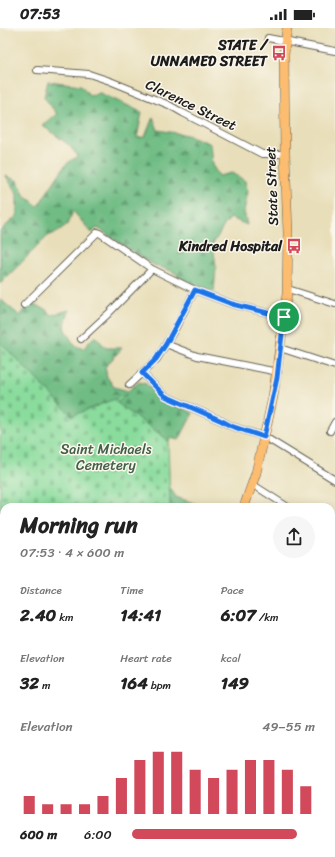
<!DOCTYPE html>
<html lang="en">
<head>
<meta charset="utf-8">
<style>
	body { margin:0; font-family:Sriracha,sans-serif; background:#f6f6f6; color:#222; height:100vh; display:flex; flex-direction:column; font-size:15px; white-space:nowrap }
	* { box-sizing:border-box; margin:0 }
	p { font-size:13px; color:#767676 }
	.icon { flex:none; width:22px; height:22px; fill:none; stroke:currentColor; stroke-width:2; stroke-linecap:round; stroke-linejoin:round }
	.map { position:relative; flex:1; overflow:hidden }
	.side { position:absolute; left:0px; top:475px; width:335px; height:354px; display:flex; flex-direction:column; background:#fff; border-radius:12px 12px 0 0; box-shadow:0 2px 10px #0003 }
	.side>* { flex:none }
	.pin { position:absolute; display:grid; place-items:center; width:34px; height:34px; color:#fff; margin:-17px; border:2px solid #fff; border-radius:50%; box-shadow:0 1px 4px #0007 }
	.round { display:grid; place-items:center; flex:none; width:42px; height:42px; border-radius:21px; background:#f6f6f6 }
	.overview { display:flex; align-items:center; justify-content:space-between; height:68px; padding:0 20px }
	h1 { font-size:22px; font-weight:700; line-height:30px }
	.figures { display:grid; grid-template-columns:repeat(3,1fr); gap:6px; height:68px; padding:4px 20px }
	.figures div { display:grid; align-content:center }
	.figures b { font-size:17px; font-weight:700 }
	.figures small { font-size:11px; font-weight:400 }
	.figures p { font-size:11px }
	.chart { height:112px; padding:8px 20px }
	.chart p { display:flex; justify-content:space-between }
	.chart svg { width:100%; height:72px; margin-top:4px; stroke:#d1495b; stroke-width:6 }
	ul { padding:0 20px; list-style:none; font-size:13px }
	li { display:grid; grid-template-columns:64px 48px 1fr; align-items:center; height:30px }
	li i { height:10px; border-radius:5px; background:#d1495b }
	.status { display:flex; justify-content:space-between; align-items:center; height:28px; padding:0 20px; background:#fff; direction:ltr }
	.status svg { height:11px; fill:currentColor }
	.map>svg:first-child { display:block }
	.forest { fill:url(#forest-firs); stroke:#466c50 }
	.cemetery { fill:url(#cemetery-stones); stroke:#537c5c }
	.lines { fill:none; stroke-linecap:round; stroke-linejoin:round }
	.street-casing { stroke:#636053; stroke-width:8 }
	.secondary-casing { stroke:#636053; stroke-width:10 }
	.primary-casing { stroke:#636053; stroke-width:10 }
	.street { stroke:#fff; stroke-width:6 }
	.secondary { stroke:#fee5c5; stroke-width:8 }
	.primary { stroke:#fcbd6f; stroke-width:9 }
	.route-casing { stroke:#fff; stroke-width:8 }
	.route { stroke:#1a73e8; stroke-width:5 }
	.labels { text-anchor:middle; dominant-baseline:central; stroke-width:3; stroke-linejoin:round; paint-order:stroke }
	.poi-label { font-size:14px; font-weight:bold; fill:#1c1c1c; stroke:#fbf7ec; text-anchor:end }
	.street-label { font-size:14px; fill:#1c1c1c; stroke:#fbf7ec }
	.park-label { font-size:14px; fill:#425f49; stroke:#fbf7ec }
</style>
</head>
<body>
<div class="status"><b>07:53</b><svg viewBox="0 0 49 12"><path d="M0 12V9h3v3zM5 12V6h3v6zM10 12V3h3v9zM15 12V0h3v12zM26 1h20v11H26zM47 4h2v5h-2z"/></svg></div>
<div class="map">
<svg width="335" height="829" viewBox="0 0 335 829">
	<defs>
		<pattern id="forest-firs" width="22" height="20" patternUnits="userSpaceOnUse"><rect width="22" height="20" fill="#6fbc84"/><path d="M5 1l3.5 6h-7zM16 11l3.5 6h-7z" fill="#5a986b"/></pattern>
		<pattern id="cemetery-stones" width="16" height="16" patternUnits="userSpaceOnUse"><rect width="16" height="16" fill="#8adc9d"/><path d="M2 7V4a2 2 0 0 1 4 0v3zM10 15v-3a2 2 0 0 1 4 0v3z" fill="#76bc87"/></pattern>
	</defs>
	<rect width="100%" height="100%" fill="#fbf7ec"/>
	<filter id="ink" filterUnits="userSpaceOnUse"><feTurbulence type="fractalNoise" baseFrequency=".025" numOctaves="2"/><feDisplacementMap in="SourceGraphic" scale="8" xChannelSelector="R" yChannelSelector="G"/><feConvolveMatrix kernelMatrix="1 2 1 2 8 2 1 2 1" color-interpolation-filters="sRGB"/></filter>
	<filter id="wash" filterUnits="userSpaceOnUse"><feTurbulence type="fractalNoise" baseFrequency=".012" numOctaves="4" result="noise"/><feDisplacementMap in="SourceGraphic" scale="16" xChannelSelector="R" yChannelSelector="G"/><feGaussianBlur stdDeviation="0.9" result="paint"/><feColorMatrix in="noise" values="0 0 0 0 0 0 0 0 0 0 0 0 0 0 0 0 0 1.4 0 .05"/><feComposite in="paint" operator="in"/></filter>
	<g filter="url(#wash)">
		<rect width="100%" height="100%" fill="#e8deb9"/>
		<path class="forest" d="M48,53L81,57L89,67L100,65L142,84L137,110L145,109L153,89L158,102L188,107L210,116L212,137L219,148L232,145L245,153L248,164L244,183L247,197L231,190L225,196L213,216L216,239L214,264L184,252L172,243L154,237L124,218L101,202L97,200L92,205L73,183L68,196L57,204L48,208L0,256V203L17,188V166L6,148L18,153L24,167L38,178L66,136L78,128L69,117L42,97L57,86L44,69Z
			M0,271L20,288L30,275L45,281L52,287L69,282L64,300L74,317L83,321L95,308L106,320H122L105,339L107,349L114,359L128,363L139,354L146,356L162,371L193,385L179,412L170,410L164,430L166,454L176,469L196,476L195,479H122L0,367Z"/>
		<path class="cemetery" d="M0,314L72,388L127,366L117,375L168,412L170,479H4V779L0,775Z"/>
	</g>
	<g filter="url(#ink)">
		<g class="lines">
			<g class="street-casing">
				<path id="street" d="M268,10L335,23
					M37,42L89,46L110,53L169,77L183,85L262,126H285
					M288,261L335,276
					M24,277L98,204L152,241L195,262L232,276L284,289
					M81,311L108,286L152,241
					M166,316L197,328L278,344
					M280,320L335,338
					M142,345L165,368L222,393L231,398L265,409L335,452
					M129,357L157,331L176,299L195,262
					M330,403L335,394
					M252,456L288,479
					M331,506L335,508
					M331,621L335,624
					M331,698L335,692
					M331,740L335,742
					M331,796L335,799
					M150,825L156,829
					M287,825L293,829
					M246,829L249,825"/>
			</g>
			<g class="secondary-casing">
				<path id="secondary" d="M111,829V825"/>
			</g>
			<g class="primary-casing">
				<path id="primary" d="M244,479L256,445L273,369L287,266L288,205L285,126L284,27L287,0
					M18,829L21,825"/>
			</g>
			<use href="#street" class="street"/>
			<use href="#secondary" class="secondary"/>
			<use href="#primary" class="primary"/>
		</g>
	</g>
	<g class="lines" filter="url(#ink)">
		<g class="route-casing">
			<path id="route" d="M195,262L232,276L284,289L277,350L264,409L231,398L222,393L165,368L142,345L156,331L166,316Z"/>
		</g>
		<use href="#route" class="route"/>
	</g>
	<defs>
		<g id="bus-bare" transform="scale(1.2)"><path d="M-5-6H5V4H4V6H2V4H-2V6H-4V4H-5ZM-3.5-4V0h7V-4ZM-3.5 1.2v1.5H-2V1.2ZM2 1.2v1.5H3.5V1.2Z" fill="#d1495b" stroke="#fbf7ec" stroke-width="2.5" paint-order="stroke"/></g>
	</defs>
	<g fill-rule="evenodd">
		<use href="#bus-bare" x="279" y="25"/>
		<use href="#bus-bare" x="294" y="218"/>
	</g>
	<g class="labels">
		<g class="poi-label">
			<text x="267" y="17">STATE /<tspan x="267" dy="16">UNNAMED STREET</tspan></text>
			<text x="282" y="218">Kindred Hospital</text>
		</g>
		<g class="street-label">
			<text transform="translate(191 77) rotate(26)">Clarence Street</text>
			<text transform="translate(272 158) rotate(-92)">State Street</text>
		</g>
		<g class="park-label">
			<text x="106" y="421">Saint Michaels<tspan x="106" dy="16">Cemetery</tspan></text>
		</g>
	</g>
</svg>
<div class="pin" style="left:284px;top:289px;background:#1e9e55"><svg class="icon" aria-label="arrive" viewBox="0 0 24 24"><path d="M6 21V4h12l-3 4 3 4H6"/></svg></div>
<section class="side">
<div class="overview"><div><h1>Morning run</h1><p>07:53 · 4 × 600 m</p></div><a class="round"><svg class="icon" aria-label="share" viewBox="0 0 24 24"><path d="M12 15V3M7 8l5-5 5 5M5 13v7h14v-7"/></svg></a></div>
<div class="figures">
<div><p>Distance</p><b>2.40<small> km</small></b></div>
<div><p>Time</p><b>14:41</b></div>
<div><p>Pace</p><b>6:07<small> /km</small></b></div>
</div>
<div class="figures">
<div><p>Elevation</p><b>32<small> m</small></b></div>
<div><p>Heart rate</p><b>164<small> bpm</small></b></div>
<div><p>kcal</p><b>149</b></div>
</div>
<div class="chart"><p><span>Elevation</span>49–55 m</p>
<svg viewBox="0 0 160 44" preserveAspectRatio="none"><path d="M5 44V33M15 44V38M25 44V38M35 44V38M45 44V33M55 44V22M65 44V11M75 44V6M85 44V6M95 44V17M105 44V22M115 44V17M125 44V11M135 44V11M145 44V17M155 44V27"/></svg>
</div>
<ul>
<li><b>600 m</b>6:00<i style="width:90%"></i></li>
</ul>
</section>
</div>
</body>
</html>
